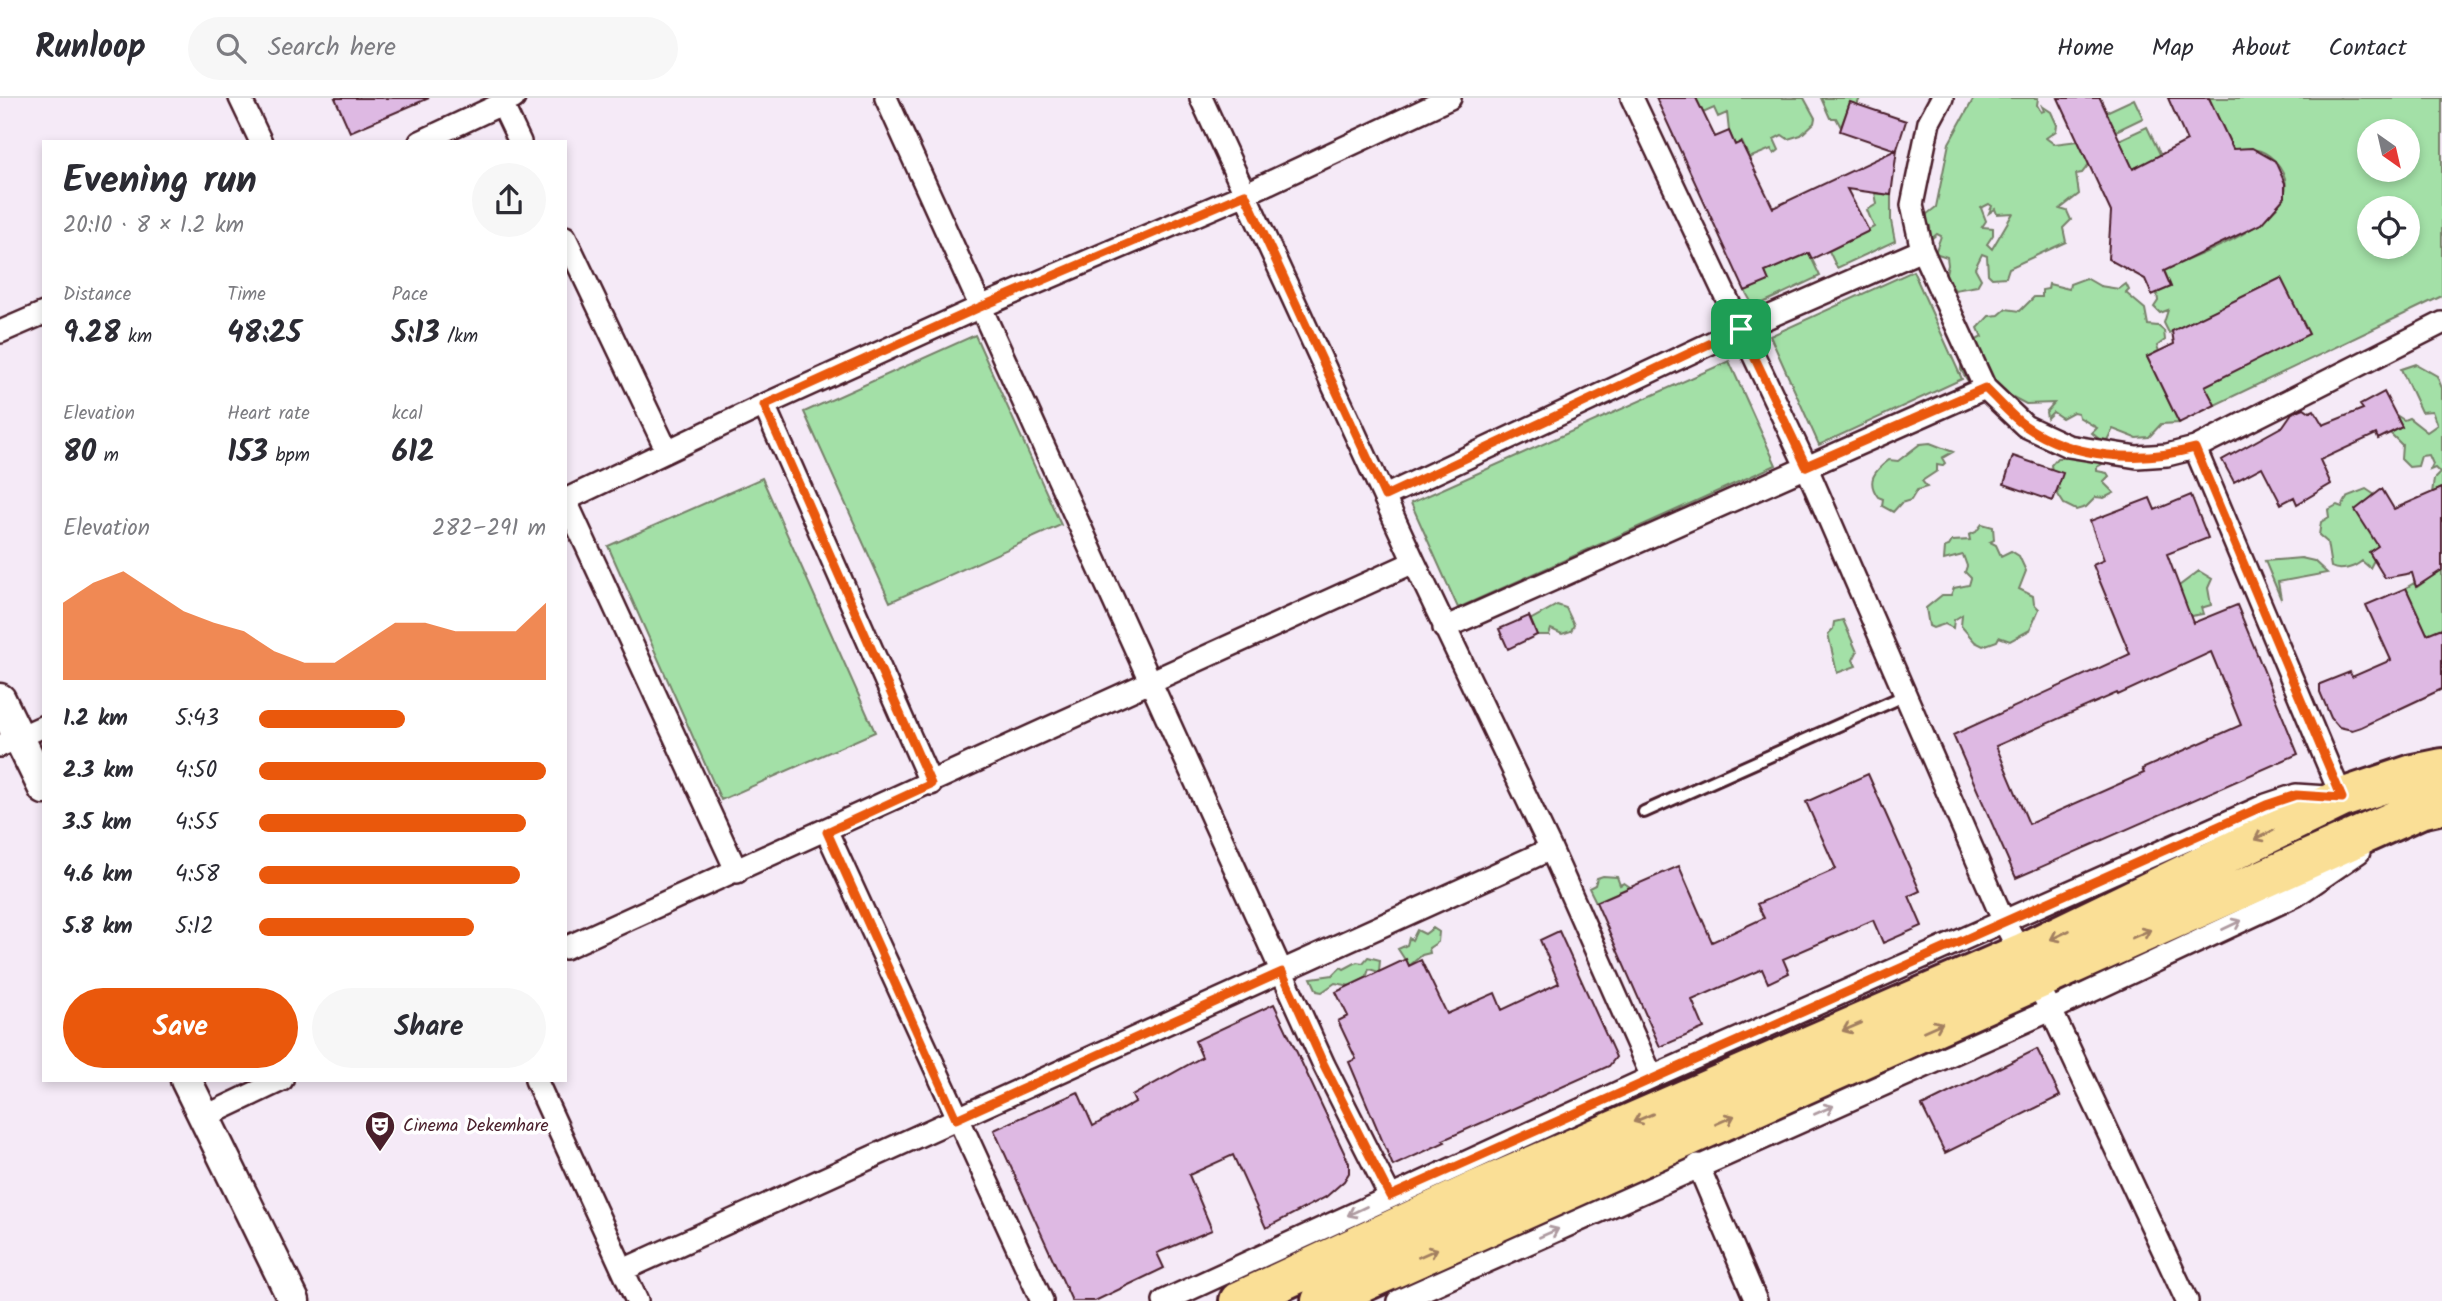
<!DOCTYPE html>
<html lang="en">
<head>
<meta charset="utf-8">
<style>
	body { margin:0; font-family:Kalam,sans-serif; background:#f7f7f7; color:#2b2b33; height:100vh; display:flex; flex-direction:column; font-size:26px; white-space:nowrap }
	* { box-sizing:border-box; margin:0 }
	p { font-size:23px; color:#7c7c81 }
	.icon { flex:none; width:38px; height:38px; fill:none; stroke:currentColor; stroke-width:2; stroke-linecap:round; stroke-linejoin:round }
	.map { position:relative; flex:1; overflow:hidden }
	.drawer { position:absolute; left:42px; top:42px; width:525px; height:942px; display:flex; flex-direction:column; background:#fff; border-radius:0px; box-shadow:0 4px 10px #0003 }
	.drawer>* { flex:none }
	.needle { width:46px; rotate:146deg }
	.fabs { position:absolute; left:2357px; top:21px; display:grid; gap:14px }
	.fabs a { display:grid; place-items:center; width:63px; height:63px; border-radius:50%; background:#fff; box-shadow:0 4px 10px #0003; font-size:35px }
	.pin { position:absolute; display:grid; place-items:center; width:60px; height:60px; color:#fff; margin:-30px; border-radius:14px; box-shadow:0 4px 10px #0006 }
	.round { display:grid; place-items:center; flex:none; width:74px; height:74px; border-radius:37px; background:#f7f7f7 }
	.head { display:flex; align-items:center; justify-content:space-between; height:119px; padding:0 21px }
	h1 { font-size:38px; font-weight:700; line-height:52px }
	.stats { display:grid; grid-template-columns:repeat(3,1fr); gap:10px; height:119px; padding:7px 21px }
	.stats div { display:grid; align-content:center }
	.stats b { font-size:30px; font-weight:700 }
	.stats small { font-size:19px; font-weight:400 }
	.stats p { font-size:19px }
	.chart { height:196px; padding:14px 21px }
	.chart p { display:flex; justify-content:space-between }
	.chart svg { width:100%; height:126px; margin-top:7px; fill:#ea580c; opacity:.7 }
	.primary-button { display:flex; gap:14px; margin-top:auto; padding:14px 21px }
	.primary-button a { flex:1; height:80px; border-radius:42px; background:#ea580c; color:#fff; font-size:28px; font-weight:700; line-height:80px; text-align:center }
	.primary-button a+a { background:#f7f7f7; color:#2b2b33 }
	ul { padding:0 21px; list-style:none; font-size:23px }
	li { display:grid; grid-template-columns:112px 84px 1fr; align-items:center; height:52px }
	li i { height:18px; border-radius:9px; background:#ea580c }
	header { display:flex; align-items:center; gap:42px; box-sizing:border-box; height:98px; padding:0 35px; background:#fff; border-bottom:2px solid #e1e1e2 }
	header strong { font-size:33px }
	nav { display:flex; gap:38px; margin-inline-start:auto; font-size:24px }
	.search { width:490px; height:63px; background:#f7f7f7; display:flex; align-items:center; gap:18px; box-sizing:border-box; padding:0 24px; border-radius:38px; color:#7c7c81; font-size:26px }
	.map>svg:first-child { display:block }
	.green { fill:#a3e0a7; stroke:#768069; stroke-width:2; fill-rule:evenodd }
	.building { fill:#deb9e3; stroke:#4a1f2b; stroke-width:2; fill-rule:evenodd }
	.lines { fill:none; stroke-linecap:round; stroke-linejoin:round }
	.lane-casing { stroke:#4a1f2b; stroke-width:16 }
	.street-casing { stroke:#4a1f2b; stroke-width:26 }
	.secondary-casing { stroke:#4a1f2b; stroke-width:35 }
	.highway-casing { stroke:#4a1f2b; stroke-width:44 }
	.lane { stroke:#fff; stroke-width:10 }
	.street { stroke:#fff; stroke-width:21 }
	.secondary { stroke:#fff; stroke-width:30 }
	.highway { stroke:#fadf96; stroke-width:38 }
	.oneway { stroke:#a27f60 }
	.oneway2 { stroke:#ae9aa0 }
	.route-casing { stroke:#fff; stroke-width:14 }
	.route { stroke:#ea580c; stroke-width:9 }
	.labels { text-anchor:middle; dominant-baseline:central; stroke-width:7; stroke-linejoin:round; paint-order:stroke }
	.poi-label { font-size:18px; fill:#4a1f2b; stroke:#fff; text-anchor:start }
</style>
</head>
<body>
<header>
<strong>Runloop</strong>
<div class="search"><svg class="icon" aria-label="search" viewBox="0 0 24 24"><circle cx="10" cy="10" r="6"/><path d="M15 15l6 6"/></svg>Search here</div>
<nav><a>Home</a><a>Map</a><a>About</a><a>Contact</a></nav>
</header>
<div class="map">
<svg width="2442" height="1203" viewBox="0 0 2442 1203">
	<rect width="100%" height="100%" fill="#f5eaf7"/>
	<filter id="ink" filterUnits="userSpaceOnUse"><feTurbulence type="fractalNoise" baseFrequency=".0143" numOctaves="2"/><feDisplacementMap in="SourceGraphic" scale="14" xChannelSelector="R" yChannelSelector="G"/><feConvolveMatrix kernelMatrix="1 2 1 2 8 2 1 2 1" color-interpolation-filters="sRGB"/></filter>
	<g filter="url(#ink)">
		<path class="green" d="M1696,0H1804L1815,20L1814,25L1801,37L1788,41L1782,37L1774,41L1779,52L1774,56L1771,51L1749,60L1742,44L1735,47L1729,33L1727,15L1718,19L1714,10L1703,15Z
			M1821,0H1860L1857,7L1850,4L1841,29L1836,20H1830Z
			M1974,0H2038L2037,7L2041,14L2044,13L2042,8L2051,14L2057,27L2056,33L2046,40L2054,46L2078,43L2089,66L2082,75L2076,76L2079,96L2060,111L2067,113L2071,122L2063,130L2066,144L2009,170L2006,179L1992,180L1988,176L1987,158L1982,156L1975,170L1981,181L1977,188L1955,192L1945,179L1948,167L1947,159L1935,155L1941,138L1937,136L1931,141L1930,128L1925,123L1927,116L1936,109L1949,45ZM1989,106L1992,108L1989,115L1995,111L1997,116L2013,115L1992,151L1987,146L1993,137V130L1982,129L1986,123L1981,110Z
			M2209,0H2442V198L2215,307L2205,288L2281,180L2169,235L2164,225L2168,212L2160,215L2154,209L2158,203L2157,195L2171,189L2164,172C2197,157 2325,115 2274,62C2261,49 2250,50 2235,55ZM2370,33H2408V72H2370ZM2370,110H2408V149H2370Z
			M2134,1L2143,20L2114,34L2106,14Z
			M2147,29L2161,58L2133,71L2119,42Z
			M1875,95L1891,97V123L1895,143L1837,170L1829,153L1874,129L1867,112L1877,106Z
			M1809,155L1820,178L1754,209L1745,193L1768,183L1765,174Z
			M1913,173L1962,281L1819,347L1770,238Z
			M2086,180L2100,188L2119,191L2126,186L2129,192L2126,195L2145,211L2148,227L2158,228L2164,233L2165,242L2157,248L2159,253L2147,259L2179,325L2161,326L2149,339L2136,340L2113,331L2107,342L2099,341L2092,335L2097,330L2079,319L2078,315L2073,314L2062,320L2053,314L2047,320L2046,314L2054,305L2026,306L2011,298L1971,288L1961,272L1962,250L1982,239L1978,230L1989,218L1999,217L2006,211L2020,213L2034,199H2042V192L2048,191L2049,186L2069,191L2070,186Z
			M975,237L1061,427L890,504L804,314Z
			M1729,263L1776,367L1458,510L1411,405Z
			M2416,266L2437,278L2442,290V390L2432,395L2434,381L2440,375L2435,370L2430,372L2433,366L2429,357L2421,358L2418,368L2409,369L2401,361L2402,347L2390,335L2402,329L2396,317L2404,322L2409,320L2427,334L2437,327L2432,313L2421,314L2401,271Z
			M1930,345L1953,354L1942,360L1945,365L1942,368L1937,367V373L1922,383L1927,389L1917,392L1911,402L1901,405L1893,414L1882,408L1883,401L1878,399C1866,383 1874,373 1889,362L1898,363L1920,346Z
			M2067,356L2106,364L2097,369V373L2107,375L2109,378L2103,384L2114,395L2104,400L2096,399L2086,409L2076,412L2064,406L2057,395L2060,391L2054,387L2051,367L2057,360H2065Z
			M762,380L875,634L721,702L608,448Z
			M2366,391L2375,397L2363,408L2392,441L2369,454L2374,462L2370,470L2362,463C2354,470 2340,474 2331,469L2327,444L2319,437L2321,424L2329,419L2328,412L2337,407L2342,409L2348,398Z
			M1982,426L1993,429L1994,442L1990,444L1996,447L2001,458L2011,453L2019,458L2026,473L2019,491L2033,498L2034,506L2039,511L2030,532L2010,543L1999,539L1997,543L1983,548L1975,544L1961,528L1962,517L1954,522L1953,530L1945,526L1933,530L1929,528L1926,510L1942,497H1951L1954,490L1969,487L1971,480L1965,474L1967,468L1963,457L1944,462L1945,449L1949,448L1952,443L1970,442L1969,437L1976,434Z
			M2301,460L2314,463L2327,475L2278,484L2281,501L2265,463Z
			M2442,471V530L2427,537L2406,490L2414,485L2417,489Z
			M2199,473L2212,481L2208,490L2211,507L2201,510L2203,516L2191,518L2189,524L2179,488Z
			M1557,507L1566,510L1574,527L1571,533L1562,536L1551,531L1549,537H1537L1530,522Z
			M1843,522L1857,554L1853,562L1856,568L1837,575L1828,536L1833,531L1834,524Z
			M1603,778L1617,779L1620,787L1624,785L1630,789L1596,804L1589,790L1595,787L1597,780Z
			M1433,830L1439,834L1438,844L1429,850L1430,855L1422,857L1409,868L1398,851L1407,847L1409,840L1412,842L1417,832L1425,836Z
			M1368,859L1380,862L1379,874L1369,871L1366,880L1351,888L1335,885L1322,894L1317,893L1311,880L1333,877L1341,869L1344,871L1357,864L1363,865Z"/>
		<path class="building" d="M335,0H429L350,34Z
			M1656,0H1696L1715,39L1729,33L1735,47L1741,44L1773,110L1896,52L1840,33L1850,4L1906,23L1897,51L1891,97L1847,91L1869,133L1812,161L1809,155L1765,174L1769,183L1745,193Z
			M2058,0H2100L2133,71L2187,43L2168,0H2209L2233,51L2252,50L2275,63L2285,85V99L2261,126L2164,173L2171,189L2152,197L2145,181L2108,161L2111,114Z
			M2281,180L2309,236L2205,288L2215,307L2179,325L2147,259L2174,246L2172,233Z
			M2384,294L2402,329L2378,341L2376,336L2320,362L2331,386L2297,406L2294,399L2281,406L2262,369L2234,384L2222,362L2283,328L2292,315L2304,310L2310,314L2314,312L2323,327L2363,311L2360,307Z
			M2013,358L2063,375L2053,403L2004,386Z
			M2442,390V472L2416,489L2412,475L2385,480L2369,454L2378,448L2355,412L2382,391L2394,411Z
			M2191,397L2208,440L2167,456L2193,525L2237,507L2298,656L2016,780L1953,637L2130,556L2093,467L2104,462L2090,423L2150,400L2155,412ZM2211,554L2241,627L2142,671L2144,675L2029,726L1996,648L2117,595L2118,597Z
			M2406,490L2427,536L2442,530V591L2361,629L2352,632L2339,629L2331,620L2320,594V586L2350,574L2352,579L2391,562L2366,507Z
			M1529,518L1537,537L1508,551L1499,531Z
			M1868,676L1920,793L1909,798L1922,828L1883,845L1873,822L1783,861L1789,875L1768,885L1762,871L1692,902L1704,930L1660,949L1596,804L1679,768L1712,844L1764,820L1757,806L1836,771L1806,704Z
			M1559,833L1616,959L1609,968L1443,1042L1445,1044L1393,1068L1349,964L1356,961L1338,923L1348,918L1336,894L1406,861L1409,868L1421,862L1447,916L1495,895L1502,912L1559,885L1540,842Z
			M1274,906L1349,1065V1075L1344,1083L1326,1099L1266,1130L1233,1057L1189,1077L1212,1132L1157,1155L1164,1170L1095,1203H1072L994,1032L1078,994L1093,1028L1135,1004L1132,998L1202,959L1195,943Z
			M2037,951L2060,998L1945,1055L1922,1008Z"/>
		<g class="lines">
			<g class="lane-casing">
				<path id="lane" d="M1644,714L1906,597"/>
			</g>
			<g class="street-casing">
				<path id="street" d="M240,0L261,44
					M886,0L1324,967L1390,1098
					M1201,0L1414,464L1551,751L1652,979
					M1632,0L1806,368L2004,824L2051,912L2187,1203
					M1942,0L1929,24L1912,107L1922,152L1985,290L2025,328L2068,348L2137,359L2167,357L2195,350L2442,225
					M502,6L520,44
					M420,44L514,0
					M565,139L667,353
					M0,234L44,215
					M764,307L931,686
					M1385,398L1741,231L1922,152
					M565,401L737,774
					M565,402L764,307L978,210L1245,96L1450,0
					M1444,530L1985,290
					M0,648L44,628
					M827,734L1042,1203
					M565,850L1414,464
					M536,982L637,1203
					M204,1019L282,982
					M1698,1067L1756,1203
					M623,1172L1551,751
					M1164,1203L1652,979L2266,707L2296,697L2342,700L2195,350
					M1398,1203L2051,912L2295,798L2359,754"/>
			</g>
			<g class="secondary-casing">
				<path id="secondary" d="M0,601L44,691
					M186,982L294,1203"/>
			</g>
			<g class="highway-casing">
				<path id="highway" d="M1239,1203L1477,1092L2022,855L2342,700L2413,676L2442,670
					M1321,1203L2420,711L2442,706"/>
			</g>
			<use href="#lane" class="lane"/>
			<use href="#street" class="street"/>
			<use href="#secondary" class="secondary"/>
			<use href="#highway" class="highway"/>
		</g>
		<defs><path id="oneway-shaft" d="M-6 0H5M1.5-3L5.5 0L1.5 3" fill="none" stroke-width="1.6" stroke-linecap="round" stroke-linejoin="round" transform="scale(1.75)"/></defs>
		<g class="oneway">
			<use href="#oneway-shaft" transform="translate(2264 737) rotate(154)"/>
			<use href="#oneway-shaft" transform="translate(2141 836) rotate(-24)"/>
			<use href="#oneway-shaft" transform="translate(2060 837) rotate(154)"/>
			<use href="#oneway-shaft" transform="translate(1852 929) rotate(157)"/>
			<use href="#oneway-shaft" transform="translate(1933 929) rotate(-24)"/>
			<use href="#oneway-shaft" transform="translate(1643 1020) rotate(157)"/>
			<use href="#oneway-shaft" transform="translate(1725 1022) rotate(-24)"/>
			<use href="#oneway-shaft" transform="translate(1428 1155) rotate(-24)"/>
		</g>
		<g class="oneway2">
			<use href="#oneway-shaft" transform="translate(2232 827) rotate(-25)"/>
			<use href="#oneway-shaft" transform="translate(1824 1012) rotate(-24)"/>
			<use href="#oneway-shaft" transform="translate(1357 1113) rotate(155)"/>
			<use href="#oneway-shaft" transform="translate(1549 1135) rotate(-24)"/>
		</g>
	</g>
	<g class="lines" filter="url(#ink)">
		<g class="route-casing">
			<path id="route" d="M1245,96L1385,398L1741,231L1806,368L1985,290C1998,302 2010,317 2024,327C2072,361 2141,365 2195,350L2342,700L2296,697L2266,707L1390,1098L1324,967L1282,874L956,1021L827,734L931,686L764,307L978,210Z"/>
		</g>
		<use href="#route" class="route"/>
	</g>
	<defs>
		<g id="theatre-pin" transform="scale(1.575)"><path d="M0 17L-7.5 6A9.5 9.5 0 1 1 7.5 6Z" fill="#4a1f2b" stroke="#fff"/><path d="M-5-5.5Q0-4 5-5.5V0Q5 5 0 6Q-5 5-5 0ZM-3.3-2.5H-1v1.5H-3.3ZM1-2.5H3.3v1.5H1ZM-2.8 1Q0 5.5 2.8 1Z" fill="#fff"/></g>
	</defs>
	<g fill-rule="evenodd">
		<use href="#theatre-pin" x="380" y="1028"/>
	</g>
	<g class="labels">
		<g class="poi-label">
			<text x="403" y="1028">Cinema Dekemhare</text>
		</g>
	</g>
</svg>
<div class="fabs">
<a><svg class="needle" viewBox="-14 -14 28 28"><path d="M0-13l5 13h-10z" fill="#e53935"/><path d="M0 13l5-13h-10z" fill="#7c7c81"/></svg></a>
<a><svg class="icon" aria-label="locate" viewBox="0 0 24 24"><circle cx="12" cy="12" r="6"/><path d="M12 2v4M12 18v4M2 12h4M18 12h4"/></svg></a>
</div>
<div class="pin" style="left:1741px;top:231px;background:#1e9e55"><svg class="icon" aria-label="arrive" viewBox="0 0 24 24"><path d="M6 21V4h12l-3 4 3 4H6"/></svg></div>
<section class="drawer">
<div class="head"><div><h1>Evening run</h1><p>20:10 · 8 × 1.2 km</p></div><a class="round"><svg class="icon" aria-label="share" viewBox="0 0 24 24"><path d="M12 15V3M7 8l5-5 5 5M5 13v7h14v-7"/></svg></a></div>
<div class="stats">
<div><p>Distance</p><b>9.28<small> km</small></b></div>
<div><p>Time</p><b>48:25</b></div>
<div><p>Pace</p><b>5:13<small> /km</small></b></div>
</div>
<div class="stats">
<div><p>Elevation</p><b>80<small> m</small></b></div>
<div><p>Heart rate</p><b>153<small> bpm</small></b></div>
<div><p>kcal</p><b>612</b></div>
</div>
<div class="chart"><p><span>Elevation</span>282–291 m</p>
<svg viewBox="0 0 160 44" preserveAspectRatio="none"><path d="M0 44V17L10 10L20 6L30 13L40 20L50 24L60 27L70 34L80 38L90 38L100 31L110 24L120 24L130 27L140 27L150 27L160 17V44z"/></svg>
</div>
<ul>
<li><b>1.2 km</b>5:43<i style="width:51%"></i></li>
<li><b>2.3 km</b>4:50<i style="width:100%"></i></li>
<li><b>3.5 km</b>4:55<i style="width:93%"></i></li>
<li><b>4.6 km</b>4:58<i style="width:91%"></i></li>
<li><b>5.8 km</b>5:12<i style="width:75%"></i></li>
</ul>
<div class="primary-button"><a>Save</a><a>Share</a></div>
</section>
</div>
</body>
</html>
